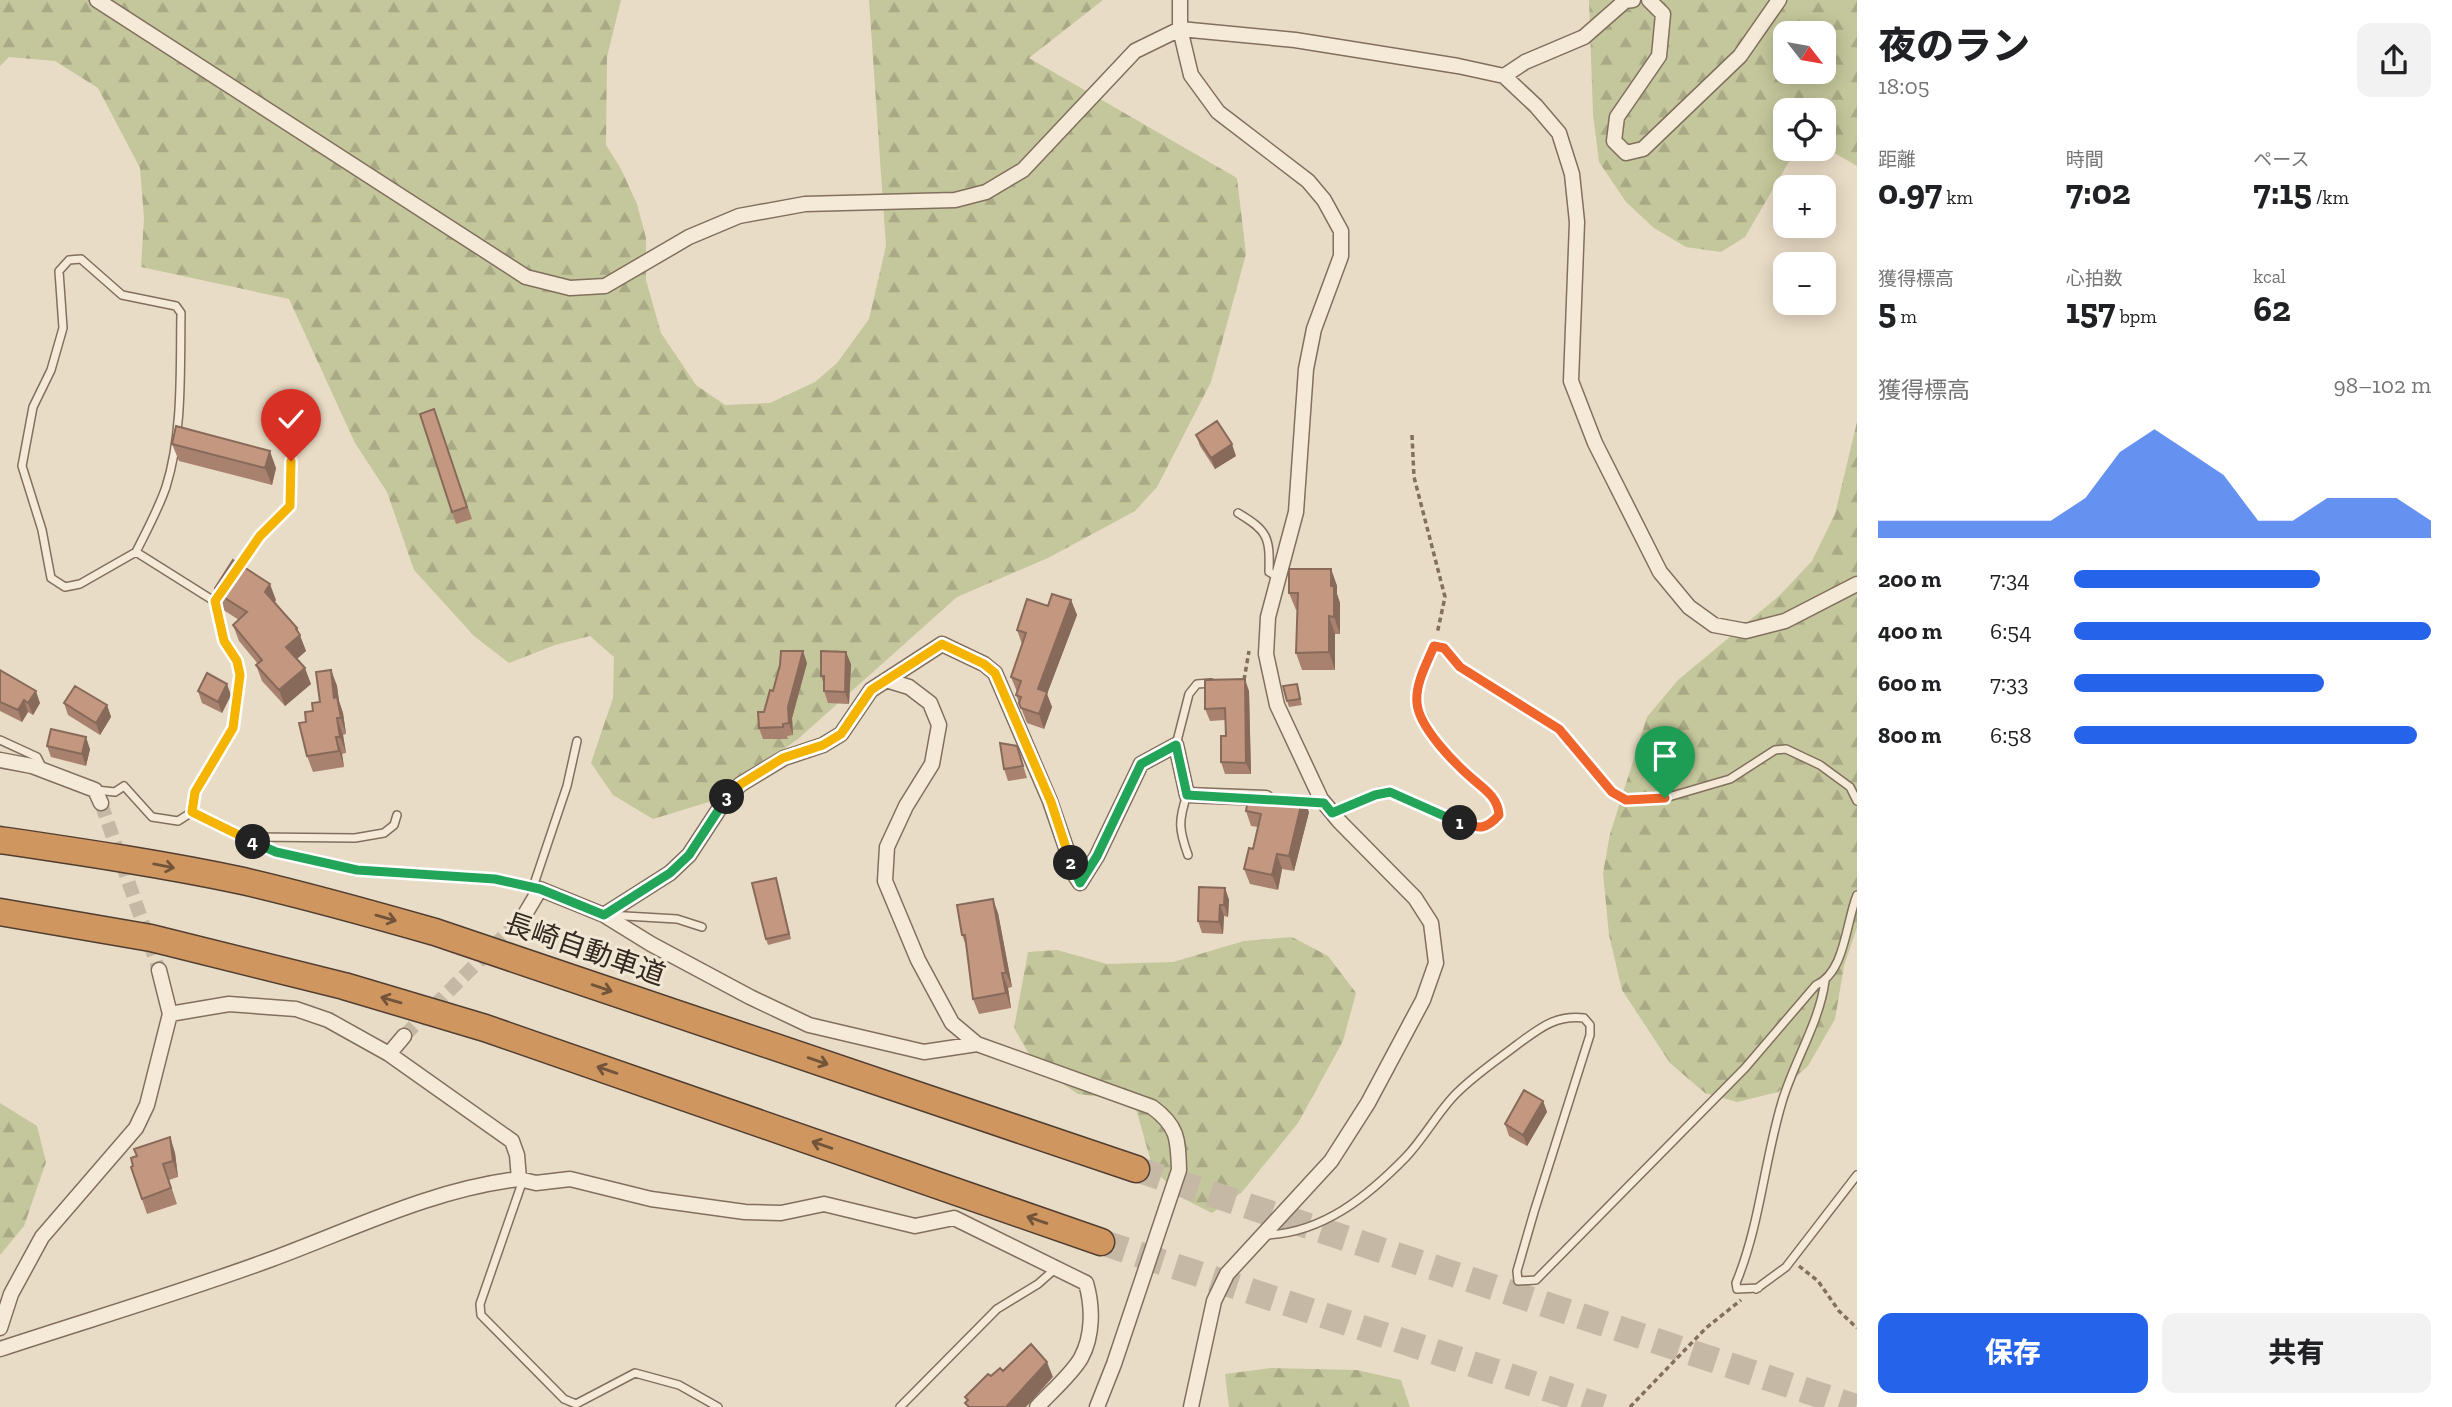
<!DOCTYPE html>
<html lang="ja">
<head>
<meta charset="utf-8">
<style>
	body { margin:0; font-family:"Zilla Slab","Noto Sans JP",serif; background:#f2f2f2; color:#202124; height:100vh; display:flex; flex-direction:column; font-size:26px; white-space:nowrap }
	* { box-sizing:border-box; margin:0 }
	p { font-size:23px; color:#757577 }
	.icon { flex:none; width:38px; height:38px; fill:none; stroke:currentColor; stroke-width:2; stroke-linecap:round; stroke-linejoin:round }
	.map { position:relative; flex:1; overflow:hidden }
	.panel { display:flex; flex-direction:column; background:#fff; width:595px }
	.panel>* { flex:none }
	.needle { width:46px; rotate:121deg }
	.tools { position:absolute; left:1773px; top:21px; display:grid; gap:14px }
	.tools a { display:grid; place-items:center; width:63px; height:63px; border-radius:14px; background:#fff; box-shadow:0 4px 18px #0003; font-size:35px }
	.pin { position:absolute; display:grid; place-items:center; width:60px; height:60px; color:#fff; margin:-72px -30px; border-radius:50% 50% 50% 0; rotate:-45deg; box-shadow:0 0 7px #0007 }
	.pin .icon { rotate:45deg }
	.km { position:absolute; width:35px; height:35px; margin:-18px; border-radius:50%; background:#222; color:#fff; font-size:19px; line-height:35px; text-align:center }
	.round { display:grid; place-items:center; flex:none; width:74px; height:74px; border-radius:14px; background:#f2f2f2 }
	.head { display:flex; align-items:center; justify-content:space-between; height:119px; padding:0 21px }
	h1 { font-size:38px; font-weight:800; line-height:52px }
	.stats { display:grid; grid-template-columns:repeat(3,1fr); gap:10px; height:119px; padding:7px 21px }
	.stats div { display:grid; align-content:center }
	.stats b { font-size:35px; font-weight:800 }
	.stats small { font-size:19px; font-weight:400 }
	.stats p { font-size:19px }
	.chart { height:196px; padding:14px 21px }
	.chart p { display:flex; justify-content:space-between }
	.chart svg { width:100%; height:126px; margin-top:7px; fill:#2563eb; opacity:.7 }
	.cta { display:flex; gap:14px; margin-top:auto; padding:14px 21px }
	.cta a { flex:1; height:80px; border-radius:14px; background:#2563eb; color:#fff; font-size:28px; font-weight:800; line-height:80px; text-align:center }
	.cta a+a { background:#f2f2f2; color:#202124 }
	ul { padding:0 21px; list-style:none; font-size:23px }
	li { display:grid; grid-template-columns:112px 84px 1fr; align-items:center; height:52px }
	li i { height:18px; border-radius:9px; background:#2563eb }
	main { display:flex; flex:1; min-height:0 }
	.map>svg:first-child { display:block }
	.forest { fill:url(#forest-firs); fill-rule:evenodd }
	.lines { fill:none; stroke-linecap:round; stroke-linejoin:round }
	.street-tunnel { stroke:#c5b8a5; stroke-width:14; stroke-dasharray:14 7; stroke-linecap:butt }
	.highway-tunnel { stroke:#c5b8a5; stroke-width:26; stroke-dasharray:26 13; stroke-linecap:butt }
	.lane-casing { stroke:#826f5e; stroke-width:10 }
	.street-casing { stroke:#826f5e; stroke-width:17 }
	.highway-casing { stroke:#513e31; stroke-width:29 }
	.path { stroke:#826f5e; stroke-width:3.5; stroke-dasharray:5 3.5; stroke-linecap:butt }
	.lane { stroke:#f5ead8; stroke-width:7 }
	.street { stroke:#f5ead8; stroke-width:14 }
	.highway { stroke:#cf9660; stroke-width:26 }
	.wall { fill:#a8826e }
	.shaded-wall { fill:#886a5a }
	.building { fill:#c39780; stroke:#886a5a; stroke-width:2 }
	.oneway { stroke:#72543a }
	.split-1-casing { stroke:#fff; stroke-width:14 }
	.split-2-casing { stroke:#fff; stroke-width:14 }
	.split-3-casing { stroke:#fff; stroke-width:14 }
	.split-4-casing { stroke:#fff; stroke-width:14 }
	.split-5-casing { stroke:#fff; stroke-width:14 }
	.split-1 { stroke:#f0652b; stroke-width:9 }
	.split-2 { stroke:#22a559; stroke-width:9 }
	.split-3 { stroke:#f5b400; stroke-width:9 }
	.split-4 { stroke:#22a559; stroke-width:9 }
	.split-5 { stroke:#f5b400; stroke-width:9 }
	.labels { text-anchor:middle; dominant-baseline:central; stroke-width:6; stroke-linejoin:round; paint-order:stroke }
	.street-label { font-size:28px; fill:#342820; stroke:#f1e7d5 }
</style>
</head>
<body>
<main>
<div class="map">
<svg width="1857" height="1407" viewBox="0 0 1857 1407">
	<defs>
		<pattern id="forest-firs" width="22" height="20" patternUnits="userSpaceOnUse" patternTransform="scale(1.75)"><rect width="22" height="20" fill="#c4c69b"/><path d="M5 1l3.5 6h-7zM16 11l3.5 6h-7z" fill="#a9aa85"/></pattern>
	</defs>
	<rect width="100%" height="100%" fill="#e9dcc6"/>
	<path class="forest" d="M0,0H621L607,57L606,145L621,169L637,204L646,238V280L661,333L696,385L725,405L770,403L815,382L837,363L869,319L886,246L869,0H1103L1029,58L1237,178L1246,254L1211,382L1157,487L1135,511L1048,558L957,597L798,739L712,801L653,819L613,795L591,763L613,698L614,657L590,636L555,645L509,663L474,636L414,570L387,492L355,443L289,299L141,267L144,218L140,168L98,88L55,61L9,57L0,66Z
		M1589,0H1857V166L1824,147V110H1785V149H1807L1794,153L1745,237L1721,252L1686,247L1654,228L1626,202L1599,162L1593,114ZM1785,33H1824V72H1785Z
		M1857,422V927L1844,966L1835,1019L1808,1066L1778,1092L1737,1102L1705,1093L1670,1063L1622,990L1609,935L1603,873L1610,834L1647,717L1678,680L1779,596L1812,561L1835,514Z
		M1292,937L1328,956L1356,993L1343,1041L1298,1123L1242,1192L1212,1213L1184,1199L1153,1169L1135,1105L1112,1098L1078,1094L1036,1066L1014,1028L1028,952L1057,950L1107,964L1173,962L1244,941Z
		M0,1103L37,1126L46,1162L24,1226L0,1255Z
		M1271,1368L1357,1370L1401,1380L1410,1407H1229L1225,1374Z"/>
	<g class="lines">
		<path class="street-tunnel" d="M101,803L159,970
			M404,1036L524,916"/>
		<path class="highway-tunnel" d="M1136,1169L1856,1407
			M1101,1242L1603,1407"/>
		<g class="lane-casing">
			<path id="lane" d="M1238,513C1268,531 1270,537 1269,572L1278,577
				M136,552C147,530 158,510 166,487C183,433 180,369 181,313L176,306L122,295L81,259L69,260L59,271L63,328L51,370L33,407L22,466L42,530L51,578L65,587L80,584L136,552L214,601L224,641L237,661L240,675L233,728L195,792L192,812
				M235,572L260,536L290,506L291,461
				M0,740L37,757L42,767
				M1176,745L1189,694L1197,684L1211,683
				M96,790L115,792L124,786L152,817L178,821L192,812L240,837L355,838L384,833L394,825L397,815
				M1187,795C1178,821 1179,830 1188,855
				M1333,812L1375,795L1390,792L1455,821L1479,828L1492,823L1499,815L1498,804L1486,790L1459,767L1433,738L1417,704L1420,680L1435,646L1444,648L1460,667L1559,729L1612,792L1626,800L1665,798L1730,779L1775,750L1786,749L1820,765L1850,787L1857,801
				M245,839L276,851L357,870L495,879L539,889
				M533,887L567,786L577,741
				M608,915L677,919L702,927
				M523,1180L480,1304L481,1315L564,1399L576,1404L635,1373L679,1385L718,1407
				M1266,1235C1323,1233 1368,1196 1406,1157C1423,1139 1435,1117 1452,1098C1470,1078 1496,1061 1518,1044C1540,1028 1555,1015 1584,1018L1590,1025V1035L1534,1212L1517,1271L1518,1281L1536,1280L1745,1068L1816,985C1845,973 1846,922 1857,895
				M1758,1288L1737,1289L1736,1283C1760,1225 1764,1162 1782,1102C1794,1061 1819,1024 1825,981
				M1756,1289L1786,1267L1857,1175
				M900,1407L997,1309L1038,1284L1055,1269"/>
		</g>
		<g class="street-casing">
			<path id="street" d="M97,0L526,277L570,288L605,286L689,237L739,216L805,204L955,200L986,192L1023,170L1135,51L1180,29L1295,40L1458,66L1504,76L1536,106L1559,133L1572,174L1577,222L1571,381L1595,443L1660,572L1689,607L1714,625L1746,631L1785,621L1857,584
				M1180,0V29L1191,75L1218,112L1308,181L1324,200L1341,231V256L1314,329L1306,369L1296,512L1268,617L1266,654L1277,705L1321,799L1339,821L1415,898L1431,923L1436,963L1423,1000L1368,1103L1331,1161L1227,1274L1214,1301L1191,1407
				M1649,0L1663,14L1659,56L1617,117L1614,141L1626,153L1643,149L1740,56L1779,0
				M1504,76L1525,62L1584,37L1625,1L1633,0
				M886,680L909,687L930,703L939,725L932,764L906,806L887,847L885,881L918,960L952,1023L977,1044L1152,1107C1178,1126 1178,1139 1179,1170L1114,1364L1097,1407
				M0,760L32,766L95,790L101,803
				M604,915L670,873L689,855L727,797L741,784L784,758L823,745L841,734L871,690L942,644L984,664L995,673L1050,801L1076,877L1080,883L1097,856L1141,764L1176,745L1187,795L1266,798
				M524,916L540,889L604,915L651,944L750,997L809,1025L924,1052L977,1044
				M170,1014L229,1004L296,1009L328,1020L389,1054L404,1036
				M519,1179L536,1183L570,1179L651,1199L745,1212L781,1213L824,1204L915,1226L954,1218L1086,1283C1093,1307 1093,1336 1081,1358C1072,1374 1050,1393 1037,1407
				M0,1328L11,1294L42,1237L136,1128L147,1105L170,1014L159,970
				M0,1349C91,1319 183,1292 272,1259C353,1229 433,1189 519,1179L517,1155L512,1141L389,1054"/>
		</g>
		<g class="highway-casing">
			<path id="highway" d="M0,840C81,852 163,864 243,881C308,896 372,914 435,932L1136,1169
				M0,912L151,938L344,986L485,1028L1101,1242"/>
		</g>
		<path class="path" d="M1412,435L1414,477L1445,597L1437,634
			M1244,680L1249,651
			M1799,1266L1818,1281L1839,1311L1857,1328
			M1630,1407L1706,1328L1741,1300"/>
		<use href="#lane" class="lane"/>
		<use href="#street" class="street"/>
		<use href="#highway" class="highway"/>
	</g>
	<path class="wall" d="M434,409L472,519L456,524L452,512Z
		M1196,435L1236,456L1215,469L1200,446Z
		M172,444L276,468L272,485L179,461Z
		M1331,569L1337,586V594L1340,603V634H1335V670H1302L1296,653L1298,610H1296L1289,593Z
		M217,593L276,600L275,602L297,628L306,651L297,659L311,684L285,706L262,681L256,665L258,664L239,641L233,625L239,620L222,609Z
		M1071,600L1077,615L1047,694L1052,707L1044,729L1027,723L1016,695L1017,692L1011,677L1022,644L1017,630L1048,606Z
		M807,663L792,718L793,735L787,736L788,739H763L759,728L764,712Z
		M851,664L849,704L828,703L824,691V685L821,676Z
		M0,670L40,703L33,715L28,712L22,722L0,711Z
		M331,670L337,686L339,701L343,713L346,734L343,735L346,753L342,754L344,767L313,772L307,756L306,722L320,702Z
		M1297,684L1302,705L1289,707L1287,701Z
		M198,691L231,695L222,713L202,703Z
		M1249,691L1251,774H1225L1221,762L1226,736L1225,720L1210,721L1205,709Z
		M64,703L107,705L111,717L100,735L68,715Z
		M47,746L90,749L86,766L51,757Z
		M1017,746L1027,778L1008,781L1004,769Z
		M1246,811L1309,812L1294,871L1282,869L1278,890L1250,884L1244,869L1253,849L1258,827L1251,826Z
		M778,884L791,939L768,945L766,939Z
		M1225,888L1229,900L1228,917L1224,916L1223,934L1202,933L1198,921Z
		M998,913L1012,987L1008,988L1011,1008L979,1014L973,999L967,948L962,935Z
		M1543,1101L1547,1112L1527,1146L1509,1136L1505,1124Z
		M170,1137L175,1153L178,1177L169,1180L177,1204L147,1214L131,1167L133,1166L137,1156Z"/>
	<path class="shaded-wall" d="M1232,444L1236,456L1215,469L1211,458Z
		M270,451L276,468L272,485L265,468Z
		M1331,569L1337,586V594L1340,603V634L1334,617L1331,586Z
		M270,584L276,600L271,608L265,592Z
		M1071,600L1077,615L1047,694L1052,707L1044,729L1039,714L1038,689Z
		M1329,616L1335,634V670L1329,652Z
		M297,628L306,651L292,663L286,647Z
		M803,651L807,663L792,718L793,735L789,723L788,707Z
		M846,652L851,664L849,704L845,692Z
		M305,668L311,684L285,706L279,690Z
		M331,670L337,686L339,701L343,713L346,734L334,698Z
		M1245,679L1249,691L1251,774L1246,763Z
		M227,684L231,695L222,713L218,702Z
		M36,691L40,703L33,715L28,703Z
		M24,700L28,712L22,722L18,710Z
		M107,705L111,717L100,735L96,723Z
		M337,718L343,735L346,753L340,737Z
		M86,737L90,749L86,766L82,754Z
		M336,737L342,754L344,767L339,751Z
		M1303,797L1309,812L1294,871L1289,856Z
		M1277,854L1282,869L1278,890L1272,875Z
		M1225,888L1229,900L1228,917L1224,905Z
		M993,899L998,913L1012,987L1006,973Z
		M1220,905L1224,916L1223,934L1219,922Z
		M1002,973L1008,988L1011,1008L1006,993Z
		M1543,1101L1547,1112L1527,1146L1523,1135Z
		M170,1137L175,1153L178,1177L173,1161Z
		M1047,1362L1053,1377L1026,1407H1006Z"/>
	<path class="building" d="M434,409L467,507L452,512L420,414Z
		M1217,421L1232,444L1211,458L1196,435Z
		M176,426L270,451L265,468L172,444Z
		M233,560L270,584L265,592L297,628L296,629L300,635L286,647L305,668L279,690L256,665L262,660L233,625L247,612L217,593L215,588Z
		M1289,569H1331V586H1334V617L1329,616V652L1296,653L1298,593H1289Z
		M1052,594L1071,600L1038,689L1047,692L1039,714L1021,708L1019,703L1021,697L1016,695L1021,681L1011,677L1026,633L1017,630L1027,599L1048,606Z
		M781,651H803L788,707L789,723L783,724V727L759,728L758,712H764L770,690L773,691L780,665Z
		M821,651L846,652L845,692L824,691V676H821Z
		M0,670L36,691L28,703L24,700L18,710L0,702Z
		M331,670L334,698L337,697L341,718H337L340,737H336L339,751L307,756L299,723L306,722L305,712L313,711L312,703L320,702L316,672Z
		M207,673L227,684L218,702L198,691Z
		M1245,679L1246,763L1221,762V736H1226L1225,708L1205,709V680Z
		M1297,684L1300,699L1287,701L1283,686Z
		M75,686L107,705L96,723L64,703Z
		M51,729L86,737L82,754L47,746Z
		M1000,743L1017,746L1023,766L1004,769Z
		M1249,794L1303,797L1289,856L1277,854L1272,875L1244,869L1249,848L1253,849L1261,814L1246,811Z
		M776,878L789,934L766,939L752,883Z
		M1199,887L1225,888L1224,905H1220L1219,922L1198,921Z
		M993,899L1006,973H1002L1006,993L973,999L965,935H962L957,905Z
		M1524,1090L1543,1101L1523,1135L1505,1124Z
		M170,1137L173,1161L163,1164L171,1188L142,1199L131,1167L133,1166L131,1158L137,1156L134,1149Z
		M1031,1344L1047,1362L1006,1407H969L965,1403L968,1400L965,1397L988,1374L991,1376L1000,1368L1003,1371Z"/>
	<defs><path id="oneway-shaft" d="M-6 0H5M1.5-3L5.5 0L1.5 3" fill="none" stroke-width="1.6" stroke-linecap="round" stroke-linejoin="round" transform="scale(1.75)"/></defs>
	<g class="oneway">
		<use href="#oneway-shaft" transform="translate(164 866) rotate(11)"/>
		<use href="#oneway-shaft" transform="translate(386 918) rotate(16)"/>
		<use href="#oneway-shaft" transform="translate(602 988) rotate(19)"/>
		<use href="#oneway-shaft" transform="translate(391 1000) rotate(-164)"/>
		<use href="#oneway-shaft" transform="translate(818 1061) rotate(19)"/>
		<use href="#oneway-shaft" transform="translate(607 1070) rotate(-161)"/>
		<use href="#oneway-shaft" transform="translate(822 1145) rotate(-161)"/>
		<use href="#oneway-shaft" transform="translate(1037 1220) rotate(-161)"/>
	</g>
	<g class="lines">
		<g class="split-1-casing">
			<path id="split-1" d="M1460,823C1479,828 1485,831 1499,815C1498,799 1487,791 1475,781C1456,765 1419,728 1417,703C1415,684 1427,663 1434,646L1444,648L1460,667L1559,729L1612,792L1626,800L1665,798"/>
		</g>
		<g class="split-2-casing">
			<path id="split-2" d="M1071,863L1080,883L1097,856L1141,764L1176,745L1187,795L1324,803L1332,813L1375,795L1390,792L1460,823"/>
		</g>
		<g class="split-3-casing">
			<path id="split-3" d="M727,797L741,784L783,758L823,745L841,734L871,690L942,644L984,664L995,673L1051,802L1071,863"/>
		</g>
		<g class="split-4-casing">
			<path id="split-4" d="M253,842L276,852L357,870L495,879L540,889L604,915L670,873L689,855L727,797"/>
		</g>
		<g class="split-5-casing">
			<path id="split-5" d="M253,842L192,812L195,792L233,728L240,675L237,661L224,641L215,601L260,536L290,506L291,461"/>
		</g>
		<use href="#split-1" class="split-1"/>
		<use href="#split-2" class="split-2"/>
		<use href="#split-3" class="split-3"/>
		<use href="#split-4" class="split-4"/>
		<use href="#split-5" class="split-5"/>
	</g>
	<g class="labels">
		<g class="street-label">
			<text transform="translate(585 949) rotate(19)">長崎自動車道</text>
		</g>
	</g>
</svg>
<div class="tools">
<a><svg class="needle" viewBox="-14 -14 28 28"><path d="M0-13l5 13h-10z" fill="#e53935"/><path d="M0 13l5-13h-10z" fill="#757577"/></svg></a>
<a><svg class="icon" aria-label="locate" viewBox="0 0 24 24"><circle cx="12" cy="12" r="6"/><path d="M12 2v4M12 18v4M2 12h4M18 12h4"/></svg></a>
<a>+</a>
<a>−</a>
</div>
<div class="pin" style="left:1665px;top:798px;background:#1e9e55"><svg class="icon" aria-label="arrive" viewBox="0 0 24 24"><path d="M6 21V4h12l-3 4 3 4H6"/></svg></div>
<div class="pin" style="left:291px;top:461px;background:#d93025"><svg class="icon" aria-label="check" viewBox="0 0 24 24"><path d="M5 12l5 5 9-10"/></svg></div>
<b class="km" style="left:1460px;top:823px">1</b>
<b class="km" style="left:1071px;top:863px">2</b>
<b class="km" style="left:727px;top:797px">3</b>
<b class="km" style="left:253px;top:842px">4</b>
</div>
<section class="panel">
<div class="head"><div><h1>夜のラン</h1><p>18:05</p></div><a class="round"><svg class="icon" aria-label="share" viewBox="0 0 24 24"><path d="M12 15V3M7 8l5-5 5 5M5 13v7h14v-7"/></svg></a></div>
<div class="stats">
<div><p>距離</p><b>0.97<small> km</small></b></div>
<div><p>時間</p><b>7:02</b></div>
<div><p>ペース</p><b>7:15<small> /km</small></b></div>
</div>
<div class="stats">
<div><p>獲得標高</p><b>5<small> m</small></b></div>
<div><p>心拍数</p><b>157<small> bpm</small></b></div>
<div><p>kcal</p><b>62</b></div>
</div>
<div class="chart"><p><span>獲得標高</span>98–102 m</p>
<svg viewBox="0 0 160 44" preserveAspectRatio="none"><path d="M0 44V38L10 38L20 38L30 38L40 38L50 38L60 30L70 14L80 6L90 14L100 22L110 38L120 38L130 30L140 30L150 30L160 38V44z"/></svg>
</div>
<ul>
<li><b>200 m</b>7:34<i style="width:69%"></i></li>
<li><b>400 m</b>6:54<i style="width:100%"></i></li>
<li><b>600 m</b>7:33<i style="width:70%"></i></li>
<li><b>800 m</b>6:58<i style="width:96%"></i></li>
</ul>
<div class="cta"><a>保存</a><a>共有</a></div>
</section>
</main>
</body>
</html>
